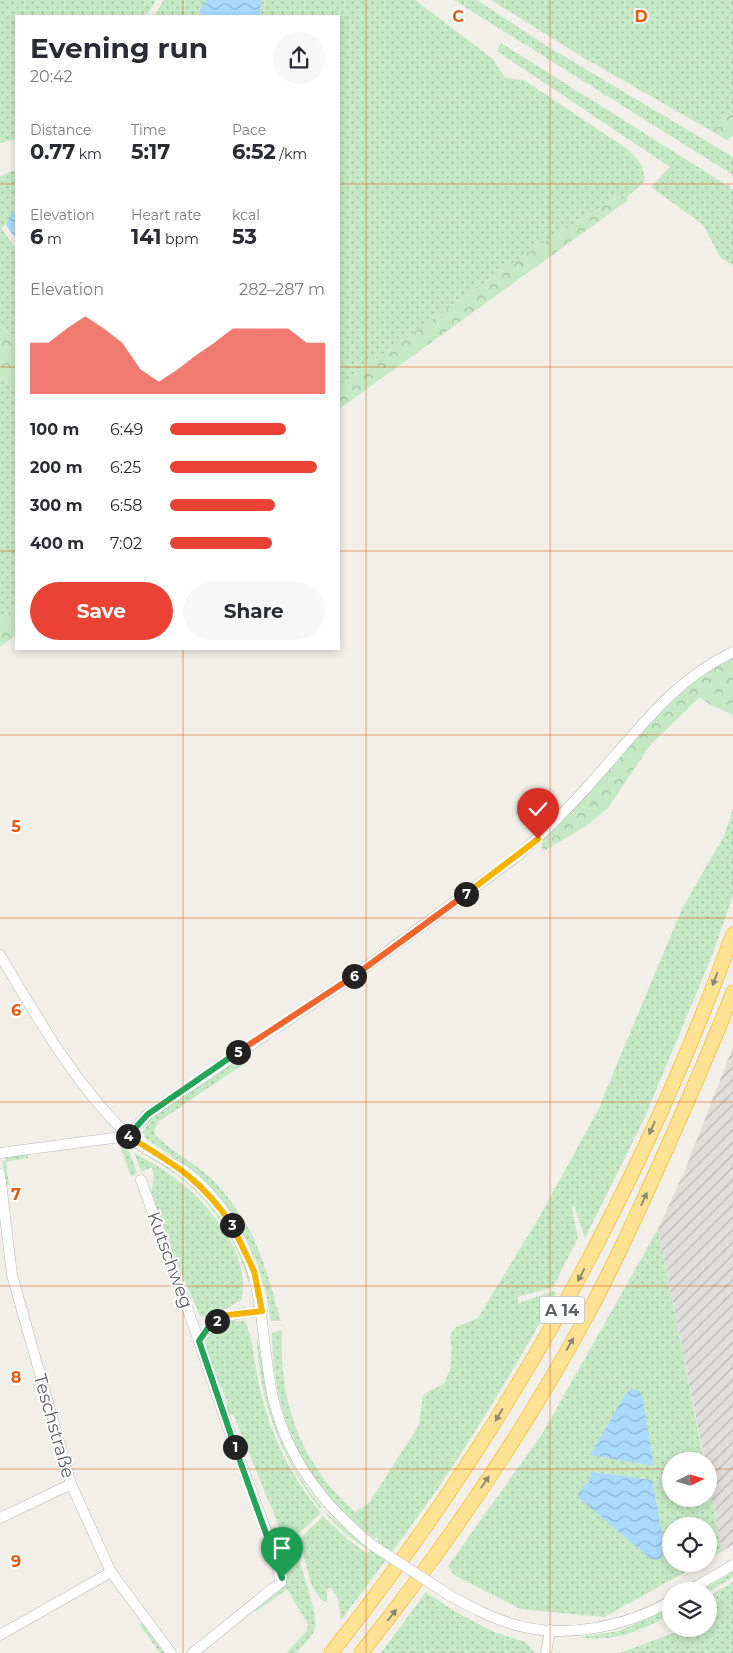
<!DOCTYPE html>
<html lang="en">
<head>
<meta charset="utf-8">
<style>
	body { margin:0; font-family:Montserrat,sans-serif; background:#f7f7f7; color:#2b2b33; height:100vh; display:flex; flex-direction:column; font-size:19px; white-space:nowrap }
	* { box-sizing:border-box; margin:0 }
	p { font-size:16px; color:#7c7c81 }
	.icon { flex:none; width:28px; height:28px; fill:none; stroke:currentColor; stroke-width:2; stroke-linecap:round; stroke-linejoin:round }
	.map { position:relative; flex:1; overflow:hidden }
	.side { position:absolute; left:15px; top:15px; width:325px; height:635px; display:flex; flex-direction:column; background:#fff; border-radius:0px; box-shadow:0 2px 8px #0003 }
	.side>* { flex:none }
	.needle { width:32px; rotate:85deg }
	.tools { position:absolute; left:662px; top:1452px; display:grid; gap:10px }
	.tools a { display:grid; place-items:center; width:55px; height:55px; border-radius:50%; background:#fff; box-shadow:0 2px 8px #0003; font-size:25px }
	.pin { position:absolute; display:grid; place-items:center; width:42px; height:42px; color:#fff; margin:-51px -21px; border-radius:50% 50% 50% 0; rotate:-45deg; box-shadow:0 0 5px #0007 }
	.pin .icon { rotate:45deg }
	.km { position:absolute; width:25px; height:25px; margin:-12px; border-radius:50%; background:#222; color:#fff; font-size:14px; line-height:25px; text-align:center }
	.round { display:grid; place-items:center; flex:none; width:52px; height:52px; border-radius:26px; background:#f7f7f7 }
	.summary { display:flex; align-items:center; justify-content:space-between; height:85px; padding:0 15px }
	h1 { font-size:28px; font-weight:700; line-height:38px }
	.figures { display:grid; grid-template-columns:repeat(3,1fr); gap:8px; height:85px; padding:5px 15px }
	.figures div { display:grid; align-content:center }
	.figures b { font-size:21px; font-weight:700 }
	.figures small { font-size:14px; font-weight:400 }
	.figures p { font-size:14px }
	.chart { height:140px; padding:10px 15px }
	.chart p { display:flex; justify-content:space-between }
	.chart svg { width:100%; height:90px; margin-top:5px; fill:#ea4335; opacity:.7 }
	.action { display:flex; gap:10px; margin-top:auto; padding:10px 15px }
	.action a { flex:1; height:58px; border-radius:30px; background:#ea4335; color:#fff; font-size:20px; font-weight:700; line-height:58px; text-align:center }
	.action a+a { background:#f7f7f7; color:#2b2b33 }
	ul { padding:0 15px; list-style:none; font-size:16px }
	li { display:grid; grid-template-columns:80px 60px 1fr; align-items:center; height:38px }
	li i { height:12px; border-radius:6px; background:#ea4335 }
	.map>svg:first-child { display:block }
	.industrial { fill:url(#industrial-furrows) }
	.grass { fill:url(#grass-dots) }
	.forest { fill:url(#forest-crowns) }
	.water { fill:url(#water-waves) }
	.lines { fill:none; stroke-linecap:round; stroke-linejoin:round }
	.minor-casing { stroke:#b5b8bc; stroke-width:11 }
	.highway-casing { stroke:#f9ab00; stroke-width:15 }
	.minor { stroke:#fff; stroke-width:10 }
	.highway { stroke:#fde293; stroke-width:14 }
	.minor-bridge-casing { stroke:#b5b8bc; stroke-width:11; stroke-linecap:butt }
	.minor-bridge { stroke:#fff; stroke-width:10 }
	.oneway { fill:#8e8975 }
	.split-1-casing { stroke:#fff; stroke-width:10 }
	.split-2-casing { stroke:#fff; stroke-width:10 }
	.split-3-casing { stroke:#fff; stroke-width:10 }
	.split-4-casing { stroke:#fff; stroke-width:10 }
	.split-5-casing { stroke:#fff; stroke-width:10 }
	.split-6-casing { stroke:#fff; stroke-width:10 }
	.split-7-casing { stroke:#fff; stroke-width:10 }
	.split-8-casing { stroke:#fff; stroke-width:10 }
	.split-1 { stroke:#22a559; stroke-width:6 }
	.split-2 { stroke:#22a559; stroke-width:6 }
	.split-3 { stroke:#f5b400; stroke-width:6 }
	.split-4 { stroke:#f5b400; stroke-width:6 }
	.split-5 { stroke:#22a559; stroke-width:6 }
	.split-6 { stroke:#f0652b; stroke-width:6 }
	.split-7 { stroke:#f0652b; stroke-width:6 }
	.split-8 { stroke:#f5b400; stroke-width:6 }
	.grid { fill:none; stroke:#e8590c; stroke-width:1; stroke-opacity:0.55 }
	.labels { text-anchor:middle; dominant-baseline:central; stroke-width:4; stroke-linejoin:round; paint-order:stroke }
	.shield { fill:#fff; stroke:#8f9295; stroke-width:1 }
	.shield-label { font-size:16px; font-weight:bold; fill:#5f6368 }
	.street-label { font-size:18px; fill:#5f6368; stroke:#fff }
	.grid-label { font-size:16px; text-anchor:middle; font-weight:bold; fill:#e8590c; stroke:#fff; stroke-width:4; stroke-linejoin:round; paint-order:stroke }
</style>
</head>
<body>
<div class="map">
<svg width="733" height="1653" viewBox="0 0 733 1653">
	<defs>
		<pattern id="industrial-furrows" width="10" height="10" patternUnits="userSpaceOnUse" patternTransform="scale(1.25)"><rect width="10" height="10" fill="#e0deda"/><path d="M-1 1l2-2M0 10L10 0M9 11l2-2" fill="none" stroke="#b9b8b5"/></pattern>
		<pattern id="grass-dots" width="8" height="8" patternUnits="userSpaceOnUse" patternTransform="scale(1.25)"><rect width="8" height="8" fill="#c5e8c5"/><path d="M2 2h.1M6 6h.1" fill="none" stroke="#a3c0a4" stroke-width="1.8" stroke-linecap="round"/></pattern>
		<pattern id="forest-crowns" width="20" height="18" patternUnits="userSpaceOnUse" patternTransform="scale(1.25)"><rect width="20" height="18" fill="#c5e8c5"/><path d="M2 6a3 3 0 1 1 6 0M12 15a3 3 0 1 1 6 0" fill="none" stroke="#a3c0a4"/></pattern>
		<pattern id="water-waves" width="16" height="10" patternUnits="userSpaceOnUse" patternTransform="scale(1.25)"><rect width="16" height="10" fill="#aadaff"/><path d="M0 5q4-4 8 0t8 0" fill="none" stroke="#8eb4d2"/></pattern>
	</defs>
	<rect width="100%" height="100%" fill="#f1efe8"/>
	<path class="industrial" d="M733,1047V1545L722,1551L709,1482V1461H705L658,1229L685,1170Z"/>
	<path class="grass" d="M0,0H156L149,12L143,16H16V139L0,143Z
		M164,0H206L199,10L202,16H154Z
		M261,0H415L493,59L505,78L524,80L627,149C637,158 646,167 644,182L627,197H618L536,247L339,385V16H260Z
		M454,0H477L550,48L733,157V175Z
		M491,0H733V112L708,129L584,58Z
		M501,43L733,189V266L720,257L703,225L651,187L670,167L497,51Z
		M16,170V211C8,215 9,224 1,228L16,249V338L0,325V176Z
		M0,379L16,393V608L0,618Z
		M733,809V896L711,958L644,1119L585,1238L574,1206L572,1208L578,1238L553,1287L517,1297L519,1303L554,1291L557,1293C527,1345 498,1397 465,1447C427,1507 384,1563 341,1620L338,1598L330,1587L327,1589V1602L321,1600L312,1586L299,1540L323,1516L346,1538L367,1554L379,1538L377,1537L374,1539C305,1485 273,1421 272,1333L282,1330C278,1401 301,1465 355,1512L369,1503L419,1425L423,1395L444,1383L450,1370L452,1349L450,1338L452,1332L456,1327L478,1318L541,1214L597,1112L682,909L725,834Z
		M240,1056L245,1063L158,1122L154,1132C157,1142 202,1168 213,1180C257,1228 264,1262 281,1321H271C263,1263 239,1210 194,1171C179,1159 162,1150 146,1139L143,1132L150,1118Z
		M129,1144C179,1161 247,1228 249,1284C238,1243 215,1205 181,1178C164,1165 146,1156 129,1144Z
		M120,1145L128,1149L137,1173L131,1177Z
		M134,1152C149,1162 166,1170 180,1182C212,1207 252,1257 241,1300L210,1318L200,1316C184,1277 164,1238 153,1197C149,1186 157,1179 152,1168L141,1171Z
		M28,1154V1158L6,1162L9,1185H5L3,1162L6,1158Z
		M658,1229L704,1461H671V1499H709V1484L722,1551L709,1559V1526H671V1564H700L604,1617L520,1609L454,1575L448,1566L542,1434Z
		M227,1321H245C254,1342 254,1363 259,1384C269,1433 290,1475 321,1513L288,1543L276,1549L275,1547L281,1543L283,1536L233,1414L227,1417C233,1391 194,1352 210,1332C214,1327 222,1324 227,1321Z
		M257,1337C270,1405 275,1451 322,1507L320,1509C282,1459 258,1401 257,1337Z
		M328,1514L368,1548L367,1549L348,1536L326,1515Z
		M293,1545L296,1546C299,1566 319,1614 315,1628C312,1638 302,1646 296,1653H286L307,1631L308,1624L287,1589L256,1612L255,1609L284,1585V1573L277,1552Z
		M733,1572V1577L709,1592L700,1591Z
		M733,1582V1653H620L684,1629H709V1596Z
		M426,1592L454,1611L494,1632L525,1642L535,1653H381Z
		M671,1608V1614C643,1630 613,1643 581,1637L619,1631Z
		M143,1623L165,1653H160L139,1624Z"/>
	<path class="forest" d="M733,112V136L727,140L708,129Z
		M619,197H627V201L339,409V385L536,247Z
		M0,325L16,338V393L0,379Z
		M16,608V635L0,647V618Z
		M733,656V715L709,704L700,697L651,744L608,808L586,826L544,851L540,843L675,693Z"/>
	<path class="water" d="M206,0H261L260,16H202L199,10Z
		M16,211V239L6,225L11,214Z
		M631,1389L639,1391L642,1395L654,1466L590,1455L625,1395Z
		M592,1472L652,1480L664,1546L662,1558L656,1560L651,1559L579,1498L578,1493L590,1480Z"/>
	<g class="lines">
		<g class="minor-casing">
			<path id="minor" d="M0,955C38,1019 73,1081 126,1134C141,1149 165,1158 183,1170C204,1184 223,1208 235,1229C266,1284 260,1339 273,1398C287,1459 325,1507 372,1545
				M0,1153L128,1136L148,1114L351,978L516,857C542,835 566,811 589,785C634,736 671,681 733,652
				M0,1174L12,1275L71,1484L111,1572L171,1653
				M141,1180L199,1341
				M0,1518L71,1484
				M688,1591L733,1565
				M449,1595C469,1606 489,1617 512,1624C564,1640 625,1627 671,1601
				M0,1635L111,1572
				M193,1653L281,1582L274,1552L225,1419L199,1341C217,1314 232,1314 262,1311
				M546,1653L550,1630"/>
		</g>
		<g class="highway-casing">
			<path id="highway" d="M331,1653C503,1437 639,1193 733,934
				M361,1653C447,1545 527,1428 592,1306C617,1259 639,1210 661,1161C686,1105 711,1049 733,992"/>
		</g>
		<use href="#minor" class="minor"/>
		<use href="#highway" class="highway"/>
		<g class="minor-bridge-casing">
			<path id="minor-bridge" d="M372,1545L449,1595"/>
		</g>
		<use href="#minor-bridge" class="minor-bridge"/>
	</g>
	<defs><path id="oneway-solid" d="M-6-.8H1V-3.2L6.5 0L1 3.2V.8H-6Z" transform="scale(1.25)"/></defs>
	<g class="oneway">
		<use href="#oneway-solid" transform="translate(715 979) rotate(111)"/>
		<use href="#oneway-solid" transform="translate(652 1128) rotate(114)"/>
		<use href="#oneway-solid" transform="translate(644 1199) rotate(-66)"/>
		<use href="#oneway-solid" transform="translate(581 1275) rotate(118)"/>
		<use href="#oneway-solid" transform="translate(570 1344) rotate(-60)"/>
		<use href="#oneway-solid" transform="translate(499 1415) rotate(121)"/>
		<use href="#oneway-solid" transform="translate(485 1482) rotate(-56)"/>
		<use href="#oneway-solid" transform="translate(392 1615) rotate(-52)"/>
	</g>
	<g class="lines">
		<g class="split-1-casing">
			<path id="split-1" d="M235,1447L282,1578"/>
		</g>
		<g class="split-2-casing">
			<path id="split-2" d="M217,1321L208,1328L199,1341L235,1447"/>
		</g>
		<g class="split-3-casing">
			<path id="split-3" d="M217,1321L228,1315L262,1311L254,1271L232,1225"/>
		</g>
		<g class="split-4-casing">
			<path id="split-4" d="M128,1136C174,1164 201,1179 232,1225"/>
		</g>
		<g class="split-5-casing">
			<path id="split-5" d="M128,1136L148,1114L238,1052"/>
		</g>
		<g class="split-6-casing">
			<path id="split-6" d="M238,1052L354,976"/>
		</g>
		<g class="split-7-casing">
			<path id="split-7" d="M354,976L466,894"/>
		</g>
		<g class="split-8-casing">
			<path id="split-8" d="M466,894L538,839"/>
		</g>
		<use href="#split-1" class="split-1"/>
		<use href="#split-2" class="split-2"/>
		<use href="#split-3" class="split-3"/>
		<use href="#split-4" class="split-4"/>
		<use href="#split-5" class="split-5"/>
		<use href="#split-6" class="split-6"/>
		<use href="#split-7" class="split-7"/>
		<use href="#split-8" class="split-8"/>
	</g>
	<path class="grid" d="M183,0V16M366,0V1653M550,0V1653M0,184H16M339,184H733M0,367H16M339,367H733M0,551H16M339,551H733M183,649V1653M0,735H733M0,918H733M0,1102H733M0,1286H733M0,1469H671M709,1469H733"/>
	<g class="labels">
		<rect class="shield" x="539.5" y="1296.5" width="45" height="27" rx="4"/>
		<g class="shield-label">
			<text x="562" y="1310">A 14</text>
		</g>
		<g class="street-label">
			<text transform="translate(170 1260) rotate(70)">Kutschweg</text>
			<text transform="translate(54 1426) rotate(74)">Teschstraße</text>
		</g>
	</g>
	<g class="grid-label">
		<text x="458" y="22">C</text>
		<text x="641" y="22">D</text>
		<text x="16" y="832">5</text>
		<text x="16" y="1016">6</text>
		<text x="16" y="1200">7</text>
		<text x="16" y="1383">8</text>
		<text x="16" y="1567">9</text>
	</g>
</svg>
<div class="tools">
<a><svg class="needle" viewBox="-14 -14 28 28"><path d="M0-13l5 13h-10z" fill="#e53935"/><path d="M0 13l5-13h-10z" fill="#7c7c81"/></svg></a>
<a><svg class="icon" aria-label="locate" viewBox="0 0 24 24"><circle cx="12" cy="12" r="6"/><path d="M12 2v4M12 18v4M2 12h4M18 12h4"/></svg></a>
<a><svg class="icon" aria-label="layers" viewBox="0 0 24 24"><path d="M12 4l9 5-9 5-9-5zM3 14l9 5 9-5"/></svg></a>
</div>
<div class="pin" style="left:282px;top:1578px;background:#1e9e55"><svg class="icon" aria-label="arrive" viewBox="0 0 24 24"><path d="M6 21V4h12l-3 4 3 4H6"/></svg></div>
<div class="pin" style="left:538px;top:839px;background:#d93025"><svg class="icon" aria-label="check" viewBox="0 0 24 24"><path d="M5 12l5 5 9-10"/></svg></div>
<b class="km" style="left:235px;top:1447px">1</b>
<b class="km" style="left:217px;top:1321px">2</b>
<b class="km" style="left:232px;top:1225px">3</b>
<b class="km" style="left:128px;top:1136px">4</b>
<b class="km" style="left:238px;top:1052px">5</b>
<b class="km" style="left:354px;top:976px">6</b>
<b class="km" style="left:466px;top:894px">7</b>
<section class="side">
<div class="summary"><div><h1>Evening run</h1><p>20:42</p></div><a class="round"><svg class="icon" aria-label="share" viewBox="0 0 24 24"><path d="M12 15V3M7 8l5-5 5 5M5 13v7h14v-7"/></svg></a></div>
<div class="figures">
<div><p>Distance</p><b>0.77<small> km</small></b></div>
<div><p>Time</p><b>5:17</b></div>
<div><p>Pace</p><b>6:52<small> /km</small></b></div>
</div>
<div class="figures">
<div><p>Elevation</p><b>6<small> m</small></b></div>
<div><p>Heart rate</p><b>141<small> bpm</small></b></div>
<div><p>kcal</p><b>53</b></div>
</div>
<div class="chart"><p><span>Elevation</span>282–287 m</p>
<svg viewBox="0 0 160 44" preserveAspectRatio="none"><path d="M0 44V19L10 19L20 12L30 6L40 12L50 19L60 32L70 38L80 32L90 25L100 19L110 12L120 12L130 12L140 12L150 19L160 19V44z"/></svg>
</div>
<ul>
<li><b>100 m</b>6:49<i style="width:75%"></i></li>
<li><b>200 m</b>6:25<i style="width:95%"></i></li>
<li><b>300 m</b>6:58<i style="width:68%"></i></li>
<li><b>400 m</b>7:02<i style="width:66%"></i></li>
</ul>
<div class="action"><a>Save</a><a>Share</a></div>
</section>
</div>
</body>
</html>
